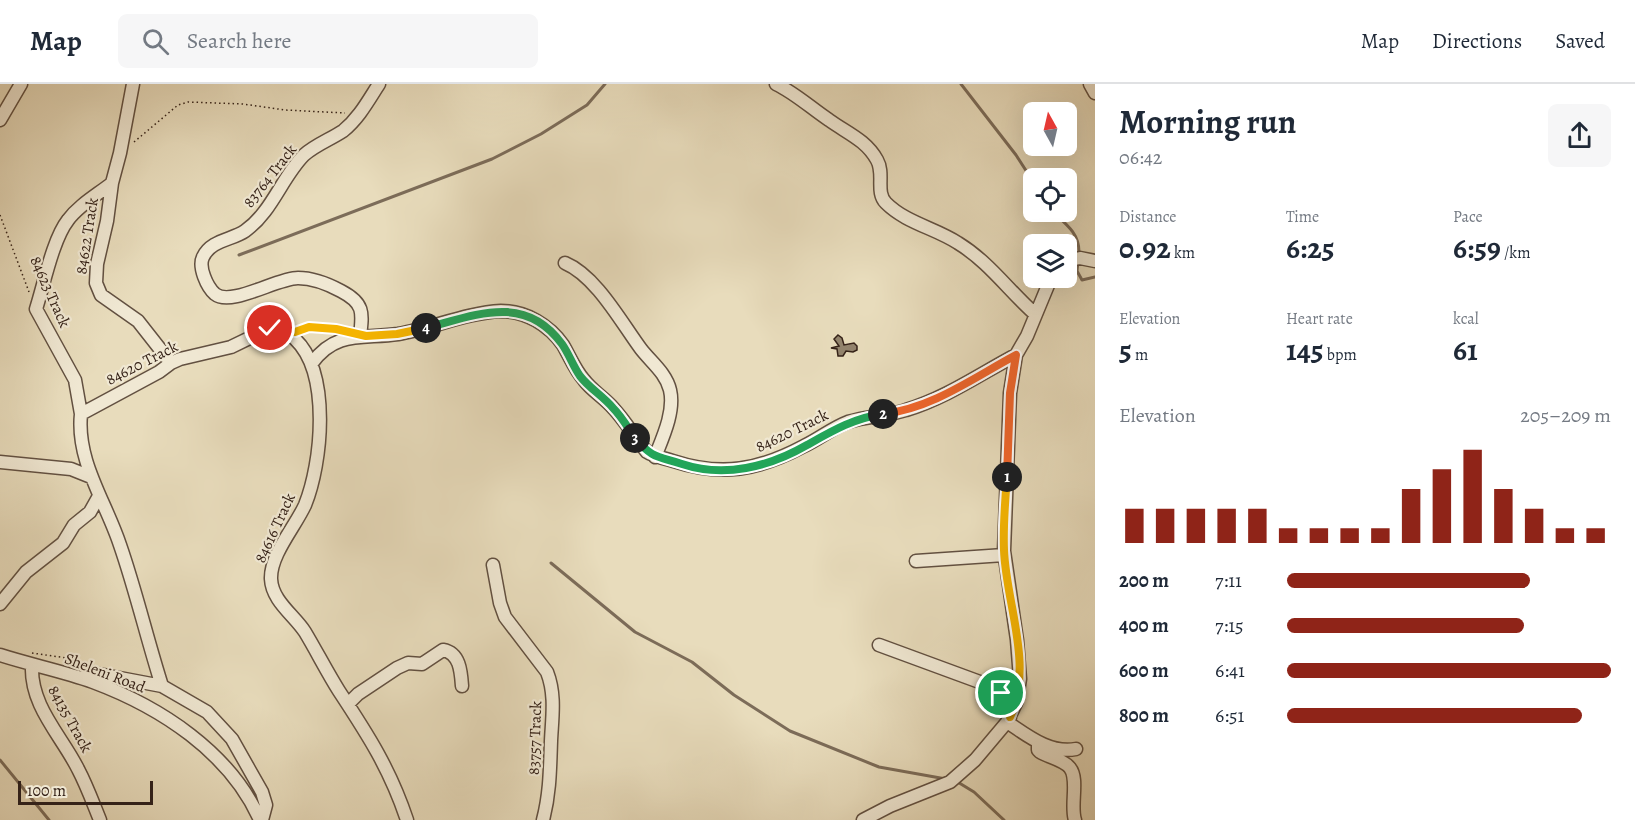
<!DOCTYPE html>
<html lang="en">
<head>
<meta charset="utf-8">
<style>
	body { margin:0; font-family:Alegreya,serif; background:#f6f6f7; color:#1f2937; height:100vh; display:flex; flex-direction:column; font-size:22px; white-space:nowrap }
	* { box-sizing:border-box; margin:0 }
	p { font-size:20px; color:#747a83 }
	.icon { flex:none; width:33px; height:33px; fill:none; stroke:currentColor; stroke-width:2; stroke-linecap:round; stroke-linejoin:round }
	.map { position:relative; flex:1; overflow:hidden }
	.details { display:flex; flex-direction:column; background:#fff; width:540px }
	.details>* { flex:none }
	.needle { width:39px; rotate:352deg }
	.fabs { position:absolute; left:1023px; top:18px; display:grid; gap:12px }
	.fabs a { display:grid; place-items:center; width:54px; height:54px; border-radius:9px; background:#fff; box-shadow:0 6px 24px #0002; font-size:30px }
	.scale { position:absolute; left:18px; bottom:15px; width:135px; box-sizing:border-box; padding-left:6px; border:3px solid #352218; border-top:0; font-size:16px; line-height:21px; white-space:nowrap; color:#352218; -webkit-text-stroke:4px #f0e8d3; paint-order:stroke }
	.pin { position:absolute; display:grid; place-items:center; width:51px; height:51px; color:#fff; margin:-26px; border:3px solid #fff; border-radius:50%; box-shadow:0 2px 6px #0007 }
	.km { position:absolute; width:30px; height:30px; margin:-15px; border-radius:50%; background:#222; color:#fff; font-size:16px; line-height:30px; text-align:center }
	.round { display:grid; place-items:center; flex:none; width:63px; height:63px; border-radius:9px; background:#f6f6f7 }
	.headline { display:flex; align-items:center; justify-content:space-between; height:102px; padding:0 24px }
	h1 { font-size:33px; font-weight:600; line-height:45px }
	.figures { display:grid; grid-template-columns:repeat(3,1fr); gap:9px; height:102px; padding:6px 24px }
	.figures div { display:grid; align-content:center }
	.figures b { font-size:30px; font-weight:600 }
	.figures small { font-size:16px; font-weight:400 }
	.figures p { font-size:16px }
	.chart { height:168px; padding:12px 24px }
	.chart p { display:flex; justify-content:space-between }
	.chart svg { width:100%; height:108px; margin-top:6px; stroke:#8f2418; stroke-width:6 }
	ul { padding:0 24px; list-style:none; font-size:20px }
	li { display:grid; grid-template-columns:96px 72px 1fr; align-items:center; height:45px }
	li i { height:15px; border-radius:8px; background:#8f2418 }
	header { display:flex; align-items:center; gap:36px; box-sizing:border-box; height:84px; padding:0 30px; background:#fff; border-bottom:2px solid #e0e1e3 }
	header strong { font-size:28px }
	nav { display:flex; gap:33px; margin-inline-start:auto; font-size:21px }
	.search { width:420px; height:54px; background:#f6f6f7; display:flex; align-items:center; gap:15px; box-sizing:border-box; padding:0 21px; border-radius:9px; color:#747a83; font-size:22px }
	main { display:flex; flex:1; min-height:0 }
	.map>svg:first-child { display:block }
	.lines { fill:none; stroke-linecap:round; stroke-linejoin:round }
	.stream { stroke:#7c6c59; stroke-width:3 }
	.building { fill:#92836d; stroke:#352218; stroke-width:1.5 }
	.minor-casing { stroke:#625041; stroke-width:15 }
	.path { stroke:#352218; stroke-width:1.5; stroke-dasharray:1.5 3; stroke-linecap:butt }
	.minor { stroke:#f0e8d3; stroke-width:12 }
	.split-1-casing { stroke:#fff; stroke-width:12 }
	.split-2-casing { stroke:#fff; stroke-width:12 }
	.split-3-casing { stroke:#fff; stroke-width:12 }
	.split-4-casing { stroke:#fff; stroke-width:12 }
	.split-5-casing { stroke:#fff; stroke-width:12 }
	.split-1 { stroke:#f5b400; stroke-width:8 }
	.split-2 { stroke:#f0652b; stroke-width:8 }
	.split-3 { stroke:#22a559; stroke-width:8 }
	.split-4 { stroke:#22a559; stroke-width:8 }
	.split-5 { stroke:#f5b400; stroke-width:8 }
	.labels { text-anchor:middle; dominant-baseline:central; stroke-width:4.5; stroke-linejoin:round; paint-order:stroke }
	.street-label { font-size:16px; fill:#352218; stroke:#f0e8d3 }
</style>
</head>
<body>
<header>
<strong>Map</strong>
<div class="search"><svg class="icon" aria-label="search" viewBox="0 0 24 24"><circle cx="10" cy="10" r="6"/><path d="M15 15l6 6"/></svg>Search here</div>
<nav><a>Map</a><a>Directions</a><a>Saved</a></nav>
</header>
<main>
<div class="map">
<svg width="1095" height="736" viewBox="0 0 1095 736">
	<rect width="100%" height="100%" fill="#e8dcbc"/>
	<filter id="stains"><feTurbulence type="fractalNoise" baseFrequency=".00333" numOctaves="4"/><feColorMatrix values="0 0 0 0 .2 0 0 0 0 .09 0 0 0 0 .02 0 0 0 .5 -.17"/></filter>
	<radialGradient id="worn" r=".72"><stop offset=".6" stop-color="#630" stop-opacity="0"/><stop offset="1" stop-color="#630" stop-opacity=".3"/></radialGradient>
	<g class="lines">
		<path class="stream" d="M961,0L1016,71L1034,99
			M1053,128C1066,140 1079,149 1079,168
			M239,171L492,75L541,50L587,21L605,0
			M1078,177L1077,187L1082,196L1095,193
			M551,479L635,548L692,578L734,611L790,647L879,683L946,695
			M0,676L49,736
			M956,697L974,708L1004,736"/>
	</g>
	<path class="building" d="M838,251L842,254L844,261L854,259L857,262V266L853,268L846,267L843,272H838L837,265L831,264L839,262L834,255Z"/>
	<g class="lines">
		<g class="minor-casing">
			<path id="minor" d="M133,0L120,69L112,99L107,137L97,180L96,199L101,211L138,237L171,279
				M776,0C795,9 811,24 829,36C847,49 866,56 877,76C885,90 875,108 886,119C906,139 935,144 958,159C989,178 1009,207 1035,230
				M1090,0L1095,9
				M0,36L21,0
				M1066,177L1080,174L1095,177
				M565,179C596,192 621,238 641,265C651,278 666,289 670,306C675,327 663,353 655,373
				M360,252C363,228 364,219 341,207C328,200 313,194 298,194C277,194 231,223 215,210C207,203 198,183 203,173C211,156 232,156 245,147C272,128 282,93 304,71C315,61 331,55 343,47C359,34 368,17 379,0
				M312,279C336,246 363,255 398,250C433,244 466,229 501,227C526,227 549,241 563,261C570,273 575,286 584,296C592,307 605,314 614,325C626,338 635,354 647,368C655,373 664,374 673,377C722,393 759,386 804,362C819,355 832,344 848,338C867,332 888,332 906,326C946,314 980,290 1016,271
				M81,330L75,296L36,225C44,200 53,155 68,136C79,121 97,111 112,99
				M0,378L71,385L91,393
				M916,477L1004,471
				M493,481L500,519L505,533L547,588C556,611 552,634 551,657C550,685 550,709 543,736
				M0,520L26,488L63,459L74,441L90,428L99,412
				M879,561L996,604L1005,616L1010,633
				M0,571C31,581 62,587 93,598C160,623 230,668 260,736
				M32,581C30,622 61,651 78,685C87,702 93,719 100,736
				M88,588L162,602L207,628L232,655L262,708L266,721L262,736
				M162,602C147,555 136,507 120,461C106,418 76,377 81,330L159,288L171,279L180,275L231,263L270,244C279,246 288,248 295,255C331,289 322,379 305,421C295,443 270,471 271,495C272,517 294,531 305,548C317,568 327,588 339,607C368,651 390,685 407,736
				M348,620L358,610L397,584L408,579L422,580L443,566C460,569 461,588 462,602
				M1007,638C1028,652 1050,670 1076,665
				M1038,658V666L1040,668C1048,673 1064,676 1070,684C1079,695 1070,722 1075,736
				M863,736L890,722L950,698L975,676L1007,638L1016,619L1020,595L1017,556L1004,467L1010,309L1016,271L1027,252L1051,194"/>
		</g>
		<path class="path" d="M134,58L178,21L188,18L243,20L285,26L345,29
			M0,131L29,208
			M302,246L309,243L339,246
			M32,569L67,574L79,582"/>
		<use href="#minor" class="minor"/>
	</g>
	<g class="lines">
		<g class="split-1-casing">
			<path id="split-1" d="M1001,609L1007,621L1010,633C1034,581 1006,520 1004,466C1003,442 1005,417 1007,393"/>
		</g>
		<g class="split-2-casing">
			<path id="split-2" d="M883,330C933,324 973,294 1016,271L1010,309L1007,393"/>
		</g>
		<g class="split-3-casing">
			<path id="split-3" d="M635,354C653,375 657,372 682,380C724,394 769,383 807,361C832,347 854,334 883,330"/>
		</g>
		<g class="split-4-casing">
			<path id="split-4" d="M426,244C476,231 525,209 562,260C569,270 573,282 580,292C589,304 603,312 613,324C622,333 628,344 635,354"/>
		</g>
		<g class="split-5-casing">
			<path id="split-5" d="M270,244L295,248L309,243L336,245L366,252L397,250L426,244"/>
		</g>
		<use href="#split-1" class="split-1"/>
		<use href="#split-2" class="split-2"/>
		<use href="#split-3" class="split-3"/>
		<use href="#split-4" class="split-4"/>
		<use href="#split-5" class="split-5"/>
	</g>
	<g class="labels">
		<g class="street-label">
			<text transform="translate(270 92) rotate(-52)">83764 Track</text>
			<text transform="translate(87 152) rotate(-81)">84622 Track</text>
			<text transform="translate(50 208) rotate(66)">84623 Track</text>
			<text transform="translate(142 279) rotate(-27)">84620 Track</text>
			<text transform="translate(792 347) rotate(-26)">84620 Track</text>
			<text transform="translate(275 444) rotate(-65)">84616 Track</text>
			<text transform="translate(105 589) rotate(21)">Sheleni Road</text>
			<text transform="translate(70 635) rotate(61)">84135 Track</text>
			<text transform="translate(535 654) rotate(-88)">83757 Track</text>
		</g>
	</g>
	<rect width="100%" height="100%" filter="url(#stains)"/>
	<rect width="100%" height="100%" fill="url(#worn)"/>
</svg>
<div class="fabs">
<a><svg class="needle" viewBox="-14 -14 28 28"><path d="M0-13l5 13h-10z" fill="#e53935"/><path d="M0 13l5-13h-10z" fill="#747a83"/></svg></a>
<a><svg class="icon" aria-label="locate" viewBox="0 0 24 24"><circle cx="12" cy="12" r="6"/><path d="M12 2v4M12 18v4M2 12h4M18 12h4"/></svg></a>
<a><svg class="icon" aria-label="layers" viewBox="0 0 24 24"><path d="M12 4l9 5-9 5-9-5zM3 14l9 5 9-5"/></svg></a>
</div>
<div class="scale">100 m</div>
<div class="pin" style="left:1001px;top:609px;background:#1e9e55"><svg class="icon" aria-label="arrive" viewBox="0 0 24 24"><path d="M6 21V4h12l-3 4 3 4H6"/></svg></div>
<div class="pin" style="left:270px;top:244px;background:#d93025"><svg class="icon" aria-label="check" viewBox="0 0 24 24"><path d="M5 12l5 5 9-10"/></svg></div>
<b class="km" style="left:1007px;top:393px">1</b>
<b class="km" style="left:883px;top:330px">2</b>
<b class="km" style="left:635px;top:354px">3</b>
<b class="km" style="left:426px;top:244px">4</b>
</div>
<section class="details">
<div class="headline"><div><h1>Morning run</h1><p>06:42</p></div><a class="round"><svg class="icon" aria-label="share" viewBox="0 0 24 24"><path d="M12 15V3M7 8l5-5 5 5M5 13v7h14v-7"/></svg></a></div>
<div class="figures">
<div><p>Distance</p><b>0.92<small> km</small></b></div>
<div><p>Time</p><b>6:25</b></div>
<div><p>Pace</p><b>6:59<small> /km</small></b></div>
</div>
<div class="figures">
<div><p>Elevation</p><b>5<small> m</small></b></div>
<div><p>Heart rate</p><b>145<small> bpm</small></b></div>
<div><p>kcal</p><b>61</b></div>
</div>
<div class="chart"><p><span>Elevation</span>205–209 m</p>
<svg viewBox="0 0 160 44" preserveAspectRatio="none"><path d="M5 44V30M15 44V30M25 44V30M35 44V30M45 44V30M55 44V38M65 44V38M75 44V38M85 44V38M95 44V22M105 44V14M115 44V6M125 44V22M135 44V30M145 44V38M155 44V38"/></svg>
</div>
<ul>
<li><b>200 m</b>7:11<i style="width:75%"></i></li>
<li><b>400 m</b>7:15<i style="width:73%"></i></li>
<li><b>600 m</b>6:41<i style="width:100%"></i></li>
<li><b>800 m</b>6:51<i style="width:91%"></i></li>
</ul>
</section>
</main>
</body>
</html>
